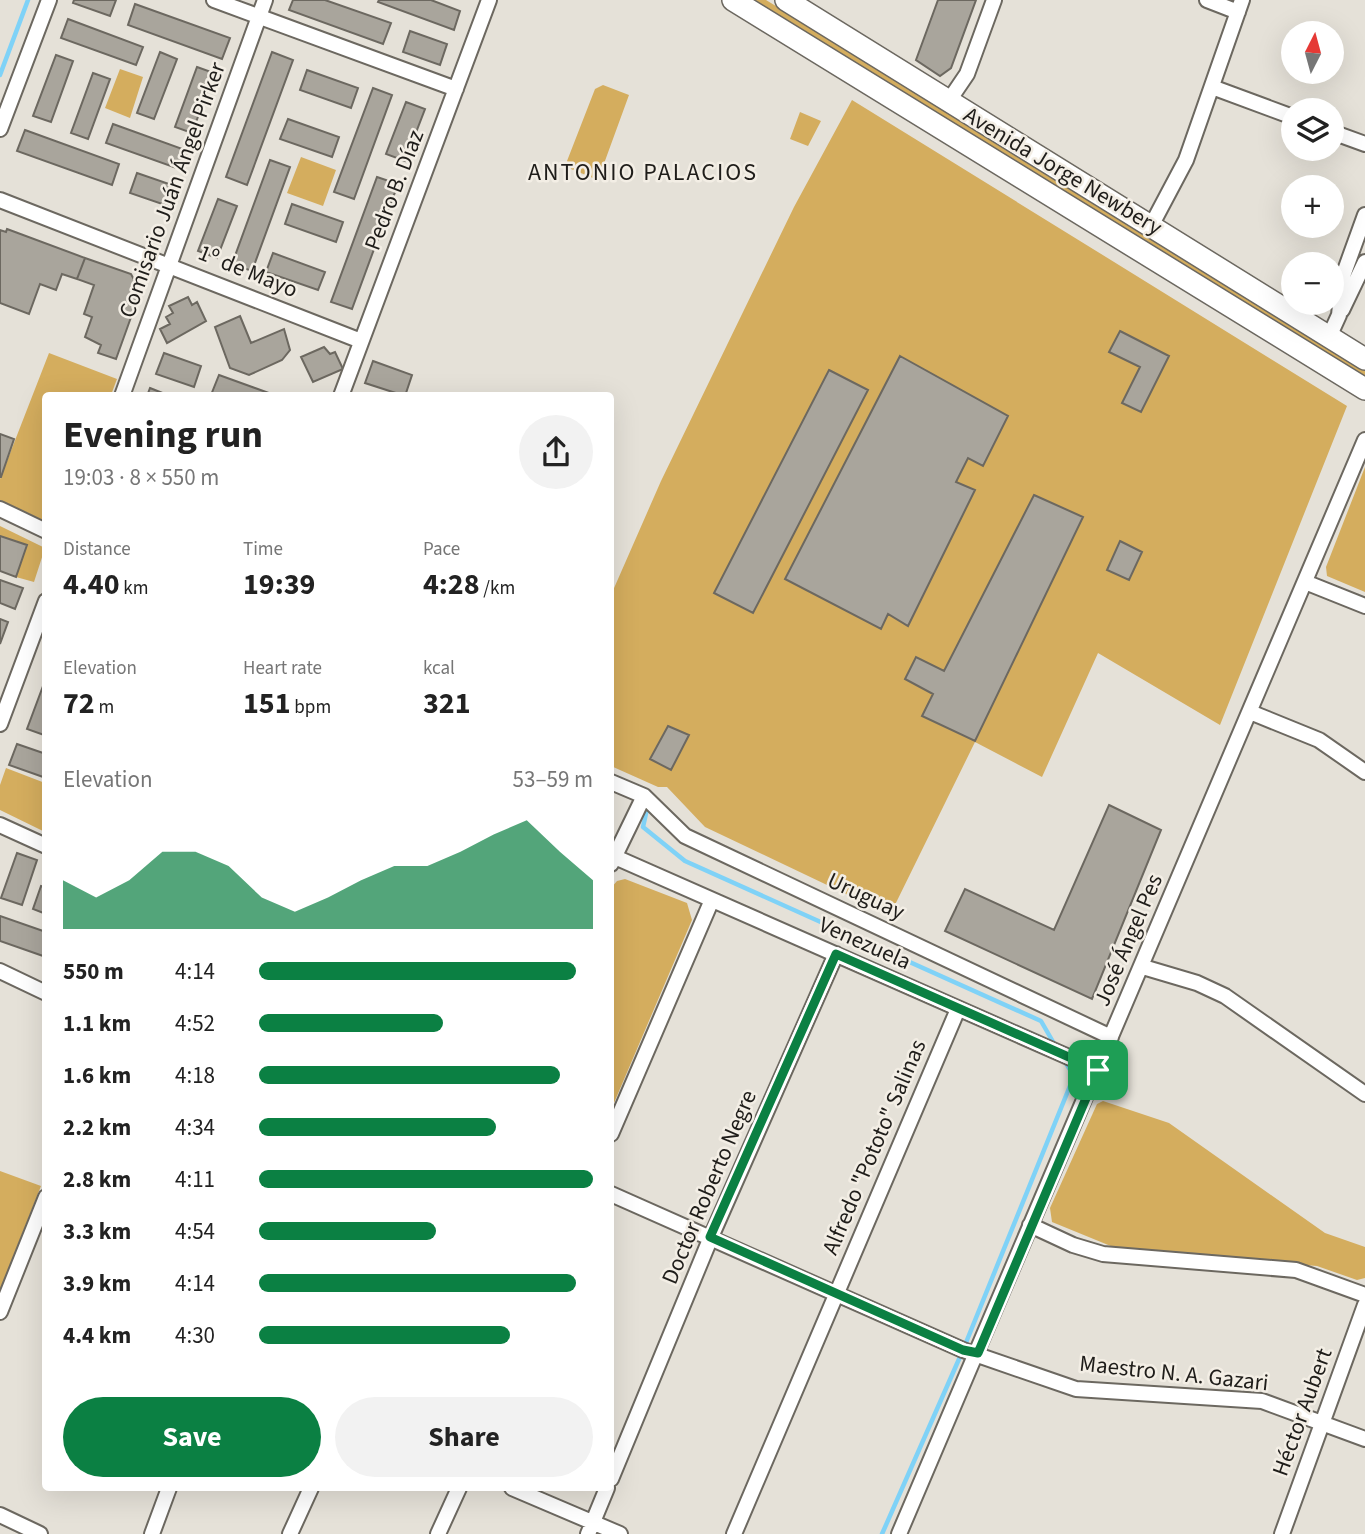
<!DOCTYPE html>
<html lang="en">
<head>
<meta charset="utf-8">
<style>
	body { margin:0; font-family:"Source Sans 3",sans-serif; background:#f2f2f2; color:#222; height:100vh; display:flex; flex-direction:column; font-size:26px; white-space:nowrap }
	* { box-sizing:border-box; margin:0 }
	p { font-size:23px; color:#767676 }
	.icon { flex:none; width:38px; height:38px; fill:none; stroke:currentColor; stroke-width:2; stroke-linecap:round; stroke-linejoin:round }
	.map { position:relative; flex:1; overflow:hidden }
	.sheet { position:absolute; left:42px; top:392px; width:572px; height:1099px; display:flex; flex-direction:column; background:#fff; border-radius:7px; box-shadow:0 7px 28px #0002 }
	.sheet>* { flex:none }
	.needle { width:46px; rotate:6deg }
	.buttons { position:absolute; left:1281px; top:21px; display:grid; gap:14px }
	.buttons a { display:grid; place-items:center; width:63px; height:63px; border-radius:50%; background:#fff; box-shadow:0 7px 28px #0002; font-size:35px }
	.pin { position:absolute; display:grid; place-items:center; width:60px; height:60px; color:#fff; margin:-30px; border-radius:14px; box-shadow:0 4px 10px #0006 }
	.round { display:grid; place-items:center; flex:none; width:74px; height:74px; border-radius:37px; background:#f2f2f2 }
	.head { display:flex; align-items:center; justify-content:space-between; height:119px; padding:0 21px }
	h1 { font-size:38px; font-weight:700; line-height:52px }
	.figures { display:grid; grid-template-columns:repeat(3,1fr); gap:10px; height:119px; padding:7px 21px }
	.figures div { display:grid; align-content:center }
	.figures b { font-size:30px; font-weight:700 }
	.figures small { font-size:19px; font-weight:400 }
	.figures p { font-size:19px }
	.chart { height:196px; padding:14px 21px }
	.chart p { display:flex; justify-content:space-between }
	.chart svg { width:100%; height:126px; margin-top:7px; fill:#0b8043; opacity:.7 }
	.cta { display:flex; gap:14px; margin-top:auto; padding:14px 21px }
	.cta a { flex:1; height:80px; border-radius:42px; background:#0b8043; color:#fff; font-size:28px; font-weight:700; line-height:80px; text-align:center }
	.cta a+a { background:#f2f2f2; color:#222 }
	ul { padding:0 21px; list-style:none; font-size:23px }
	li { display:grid; grid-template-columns:112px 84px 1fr; align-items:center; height:52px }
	li i { height:18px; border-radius:9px; background:#0b8043 }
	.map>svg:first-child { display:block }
	.green { fill:#d4ad5e }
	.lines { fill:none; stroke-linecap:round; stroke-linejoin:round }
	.stream { stroke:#7fd2f7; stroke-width:4.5 }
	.building { fill:#a9a59c; stroke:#6c6860; stroke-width:2 }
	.minor-casing { stroke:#6c6860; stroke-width:18 }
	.secondary-casing { stroke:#6c6860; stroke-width:24 }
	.minor { stroke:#fff; stroke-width:14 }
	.secondary { stroke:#fff; stroke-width:21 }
	.route-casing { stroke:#fff; stroke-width:14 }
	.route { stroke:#0b8043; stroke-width:9 }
	.labels { text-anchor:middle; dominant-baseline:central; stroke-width:5; stroke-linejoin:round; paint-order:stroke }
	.street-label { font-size:23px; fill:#1f1d1a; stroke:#f3eee5 }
	.neighbourhood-label { font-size:24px; letter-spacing:2px; fill:#1f1d1a; stroke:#f3eee5 }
</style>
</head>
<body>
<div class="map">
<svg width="1365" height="1534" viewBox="0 0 1365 1534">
	<rect width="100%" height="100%" fill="#e5e1d8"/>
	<path class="green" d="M743,0H766L1365,366V381Z
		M120,69L143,77L130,118L105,108Z
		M603,85L629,95L598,180L571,169L567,161L595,89Z
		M852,100L1347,406L1220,725L1098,653L1042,777L975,742L890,915L705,827L667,787H658L611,766V595L661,481L794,207Z
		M800,112L821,121L808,146L790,139Z
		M301,157L336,170L323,206L287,193Z
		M49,353L117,379L111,395L46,396L45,521L0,500V479Z
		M1365,467V592L1327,576L1326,567Z
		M0,526L45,548L34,582L16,577L27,545L0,536Z
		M6,768L45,783V832L0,810V785Z
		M625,879L687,903L692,920L611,1110V888L617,881Z
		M1103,1101L1169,1123L1325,1233L1365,1247V1278L1357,1280L1317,1266L1118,1249L1052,1222L1050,1208L1097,1104Z
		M0,1171L41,1186L0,1290Z"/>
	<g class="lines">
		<path class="stream" d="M0,75L28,0
			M647,809L643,827L685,861L1041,1021L1056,1047
			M882,1534L963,1350L1074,1076L1064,1060"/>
	</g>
	<path class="building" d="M74,0H116L110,16L73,3Z
		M74,0H116L110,16L73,3Z
		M293,0H325L391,23L383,44L289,10Z
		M293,0H325L391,23L383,44L289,10Z
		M379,0H431L460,11L454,30L378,2Z
		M379,0H431L460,11L454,30L378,2Z
		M938,0H976L951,68L940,76L916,60Z
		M135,4L230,38L222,59L128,25Z
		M135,4L230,38L222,59L128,25Z
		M68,19L143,47L136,65L61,38Z
		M68,19L143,47L136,65L61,38Z
		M410,31L447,44L440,65L403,52Z
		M410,31L447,44L440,65L403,52Z
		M160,52L177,59L154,119L137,113Z
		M160,52L177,59L154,119L137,113Z
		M272,52L293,60L247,185L226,177Z
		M272,52L293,60L247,185L226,177Z
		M56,55L73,61L51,122L33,116Z
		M56,55L73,61L51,122L33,116Z
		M197,67L214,73L192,133L175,127Z
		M197,67L214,73L192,133L175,127Z
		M307,70L358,88L351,108L300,90Z
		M307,70L358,88L351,108L300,90Z
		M93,73L110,79L88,139L71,133Z
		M93,73L110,79L88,139L71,133Z
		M373,88L392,95L354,199L334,192Z
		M373,88L392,95L354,199L334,192Z
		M406,102L425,109L405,161L386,154Z
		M406,102L425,109L405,161L386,154Z
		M288,119L339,137L332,157L280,139Z
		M288,119L339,137L332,157L280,139Z
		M113,124L188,151L182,170L106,143Z
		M113,124L188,151L182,170L106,143Z
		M25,130L119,164L112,185L17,151Z
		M25,130L119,164L112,185L17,151Z
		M270,160L290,167L252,271L232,264Z
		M270,160L290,167L252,271L232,264Z
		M137,173L175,186L168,206L130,193Z
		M137,173L175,186L168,206L130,193Z
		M377,177L398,184L352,309L331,302Z
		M377,177L398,184L352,309L331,302Z
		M218,199L237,206L217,258L198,251Z
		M218,199L237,206L217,258L198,251Z
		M292,204L343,222L336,242L285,224Z
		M292,204L343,222L336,242L285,224Z
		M7,229L85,258L77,279L62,274L56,290L40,284L29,314L0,303V230L6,232Z
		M273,253L325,272L318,290L266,272Z
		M273,253L325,272L318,290L266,272Z
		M85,258L131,274L138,287L136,294L139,295L116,359L98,353L101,345L85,337L92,317L84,314L94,285L77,279Z
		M188,297L192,305L197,302L206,321L167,343L160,329L170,324L166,317L173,313L169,306Z
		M240,316L251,343L284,329L290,350L282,360L249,375L230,368L215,327Z
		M1120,331L1169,356L1141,412L1122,403L1140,367L1109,352Z
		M1120,331L1169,356L1141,412L1122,403L1140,367L1109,352Z
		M324,347L330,354L335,352L343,369L313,382L301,357Z
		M164,353L201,366L194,387L156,374Z
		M164,353L201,366L194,387L156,374Z
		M900,356L1008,416L983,466L968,458L956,482L975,490L908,626L888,614L881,629L785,579Z
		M373,361L412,375L405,396L365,383Z
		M829,370L868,390L753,613L714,593Z
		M219,375L277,396L211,395Z
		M219,375L277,396L211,395Z
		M150,388L170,396H147Z
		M150,388L170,396H147Z
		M0,434L14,439L1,477H0Z
		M1034,495L1083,517L975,741L922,716L933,694L905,679L916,657L944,671Z
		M0,536L27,545L16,577L0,571Z
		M1120,541L1142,552L1129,580L1107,570Z
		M0,580L23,588L15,609L0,603Z
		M0,580L23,588L15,609L0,603Z
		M0,619L8,622L0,644Z
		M0,619L8,622L0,644Z
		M46,678V731L44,735L27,729Z
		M46,678V731L44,735L27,729Z
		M668,726L689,735L671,770L650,759Z
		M17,744L46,754V778L9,765Z
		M17,744L46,754V778L9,765Z
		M1109,805L1161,830L1092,999L945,931L965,889L1054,930Z
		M17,853L37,860L22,905L1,898Z
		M17,853L37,860L22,905L1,898Z
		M41,886L46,888V914L33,909Z
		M41,886L46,888V914L33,909Z
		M0,916L46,932V957L0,941Z
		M0,916L46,932V957L0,941Z"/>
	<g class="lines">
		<g class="minor-casing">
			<path id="minor" d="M214,0L456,89
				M1207,0L1238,12
				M1212,87L1293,117
				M948,102L967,74L994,0
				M0,129L49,0
				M1332,132L1365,144
				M0,200L361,341
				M1150,228L1186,160L1242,0
				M1342,310L1365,262
				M1329,337L1339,315L1343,276L1365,215
				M122,396L265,0
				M341,396L489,0
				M0,509L46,531
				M1305,582L1365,606
				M1250,712L1319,740L1365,772
				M0,724L46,601
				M611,782L644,796L685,836L1111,1037
				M0,825L46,846
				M615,857L1098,1070
				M611,864L644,796
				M1143,967L1197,983L1225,996L1365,1094
				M0,971L46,993
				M611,1134L711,902
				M611,1194L963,1350L1076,1389L1262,1401L1365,1439
				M1030,1225L1073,1245L1103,1254L1296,1270L1365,1295
				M0,1312L46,1197
				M611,1479L711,1237L836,954
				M512,1488L620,1534
				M0,1515L40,1534
				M152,1534L169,1488
				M290,1534L311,1488
				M438,1534L459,1488
				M588,1534L607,1488
				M734,1534L958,1009
				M899,1534L1365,440
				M1282,1534L1365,1305"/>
		</g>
		<g class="secondary-casing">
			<path id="secondary" d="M733,0L1365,389
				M786,0L1365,359"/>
		</g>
		<use href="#minor" class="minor"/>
		<use href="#secondary" class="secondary"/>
	</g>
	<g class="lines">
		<g class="route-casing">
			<path id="route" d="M836,954L1098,1070L978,1353L963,1350L710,1237Z"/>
		</g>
		<use href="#route" class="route"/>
	</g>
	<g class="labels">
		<g class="street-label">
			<text transform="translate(1063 171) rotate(31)">Avenida Jorge Newbery</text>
			<text transform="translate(172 190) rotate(-70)">Comisario Juán Ángel Pirker</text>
			<text transform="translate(394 190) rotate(-69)">Pedro B. Díaz</text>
			<text transform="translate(248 271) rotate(22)">1º de Mayo</text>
			<text transform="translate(866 896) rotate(25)">Uruguay</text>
			<text transform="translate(1128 940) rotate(-67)">José Ángel Pes</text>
			<text transform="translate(865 943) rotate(24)">Venezuela</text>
			<text transform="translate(874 1147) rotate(-67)">Alfredo "Pototo" Salinas</text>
			<text transform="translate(709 1187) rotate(-67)">Doctor Roberto Negre</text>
			<text transform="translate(1174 1373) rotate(6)">Maestro N. A. Gazari</text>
			<text transform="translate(1302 1412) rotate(-70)">Héctor Aubert</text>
		</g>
		<g class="neighbourhood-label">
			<text x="643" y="172">ANTONIO PALACIOS</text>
		</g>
	</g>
</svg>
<div class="buttons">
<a><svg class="needle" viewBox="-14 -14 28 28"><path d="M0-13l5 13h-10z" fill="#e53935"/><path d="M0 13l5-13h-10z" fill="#767676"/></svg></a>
<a><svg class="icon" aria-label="layers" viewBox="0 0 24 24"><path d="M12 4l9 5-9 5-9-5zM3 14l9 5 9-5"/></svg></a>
<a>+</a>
<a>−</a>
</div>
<div class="pin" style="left:1098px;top:1070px;background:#1e9e55"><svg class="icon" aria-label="arrive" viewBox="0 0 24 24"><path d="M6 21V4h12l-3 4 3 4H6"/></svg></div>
<section class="sheet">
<div class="head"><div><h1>Evening run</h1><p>19:03 · 8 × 550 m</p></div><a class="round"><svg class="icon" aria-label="share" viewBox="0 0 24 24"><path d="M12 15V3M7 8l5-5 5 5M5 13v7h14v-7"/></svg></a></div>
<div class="figures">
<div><p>Distance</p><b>4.40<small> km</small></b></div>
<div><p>Time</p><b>19:39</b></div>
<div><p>Pace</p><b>4:28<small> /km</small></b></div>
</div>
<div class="figures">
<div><p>Elevation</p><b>72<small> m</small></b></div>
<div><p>Heart rate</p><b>151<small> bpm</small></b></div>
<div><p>kcal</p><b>321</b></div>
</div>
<div class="chart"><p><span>Elevation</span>53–59 m</p>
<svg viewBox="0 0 160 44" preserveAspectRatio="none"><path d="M0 44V27L10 33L20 27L30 17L40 17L50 22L60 33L70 38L80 33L90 27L100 22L110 22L120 17L130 11L140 6L150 17L160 27V44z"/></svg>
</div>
<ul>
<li><b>550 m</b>4:14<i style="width:95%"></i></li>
<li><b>1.1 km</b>4:52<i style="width:55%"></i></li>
<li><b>1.6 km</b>4:18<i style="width:90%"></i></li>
<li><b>2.2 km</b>4:34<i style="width:71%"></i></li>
<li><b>2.8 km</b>4:11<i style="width:100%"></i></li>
<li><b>3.3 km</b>4:54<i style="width:53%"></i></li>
<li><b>3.9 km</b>4:14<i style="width:95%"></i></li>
<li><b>4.4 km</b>4:30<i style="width:75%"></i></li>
</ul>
<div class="cta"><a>Save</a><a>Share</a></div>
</section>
</div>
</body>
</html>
